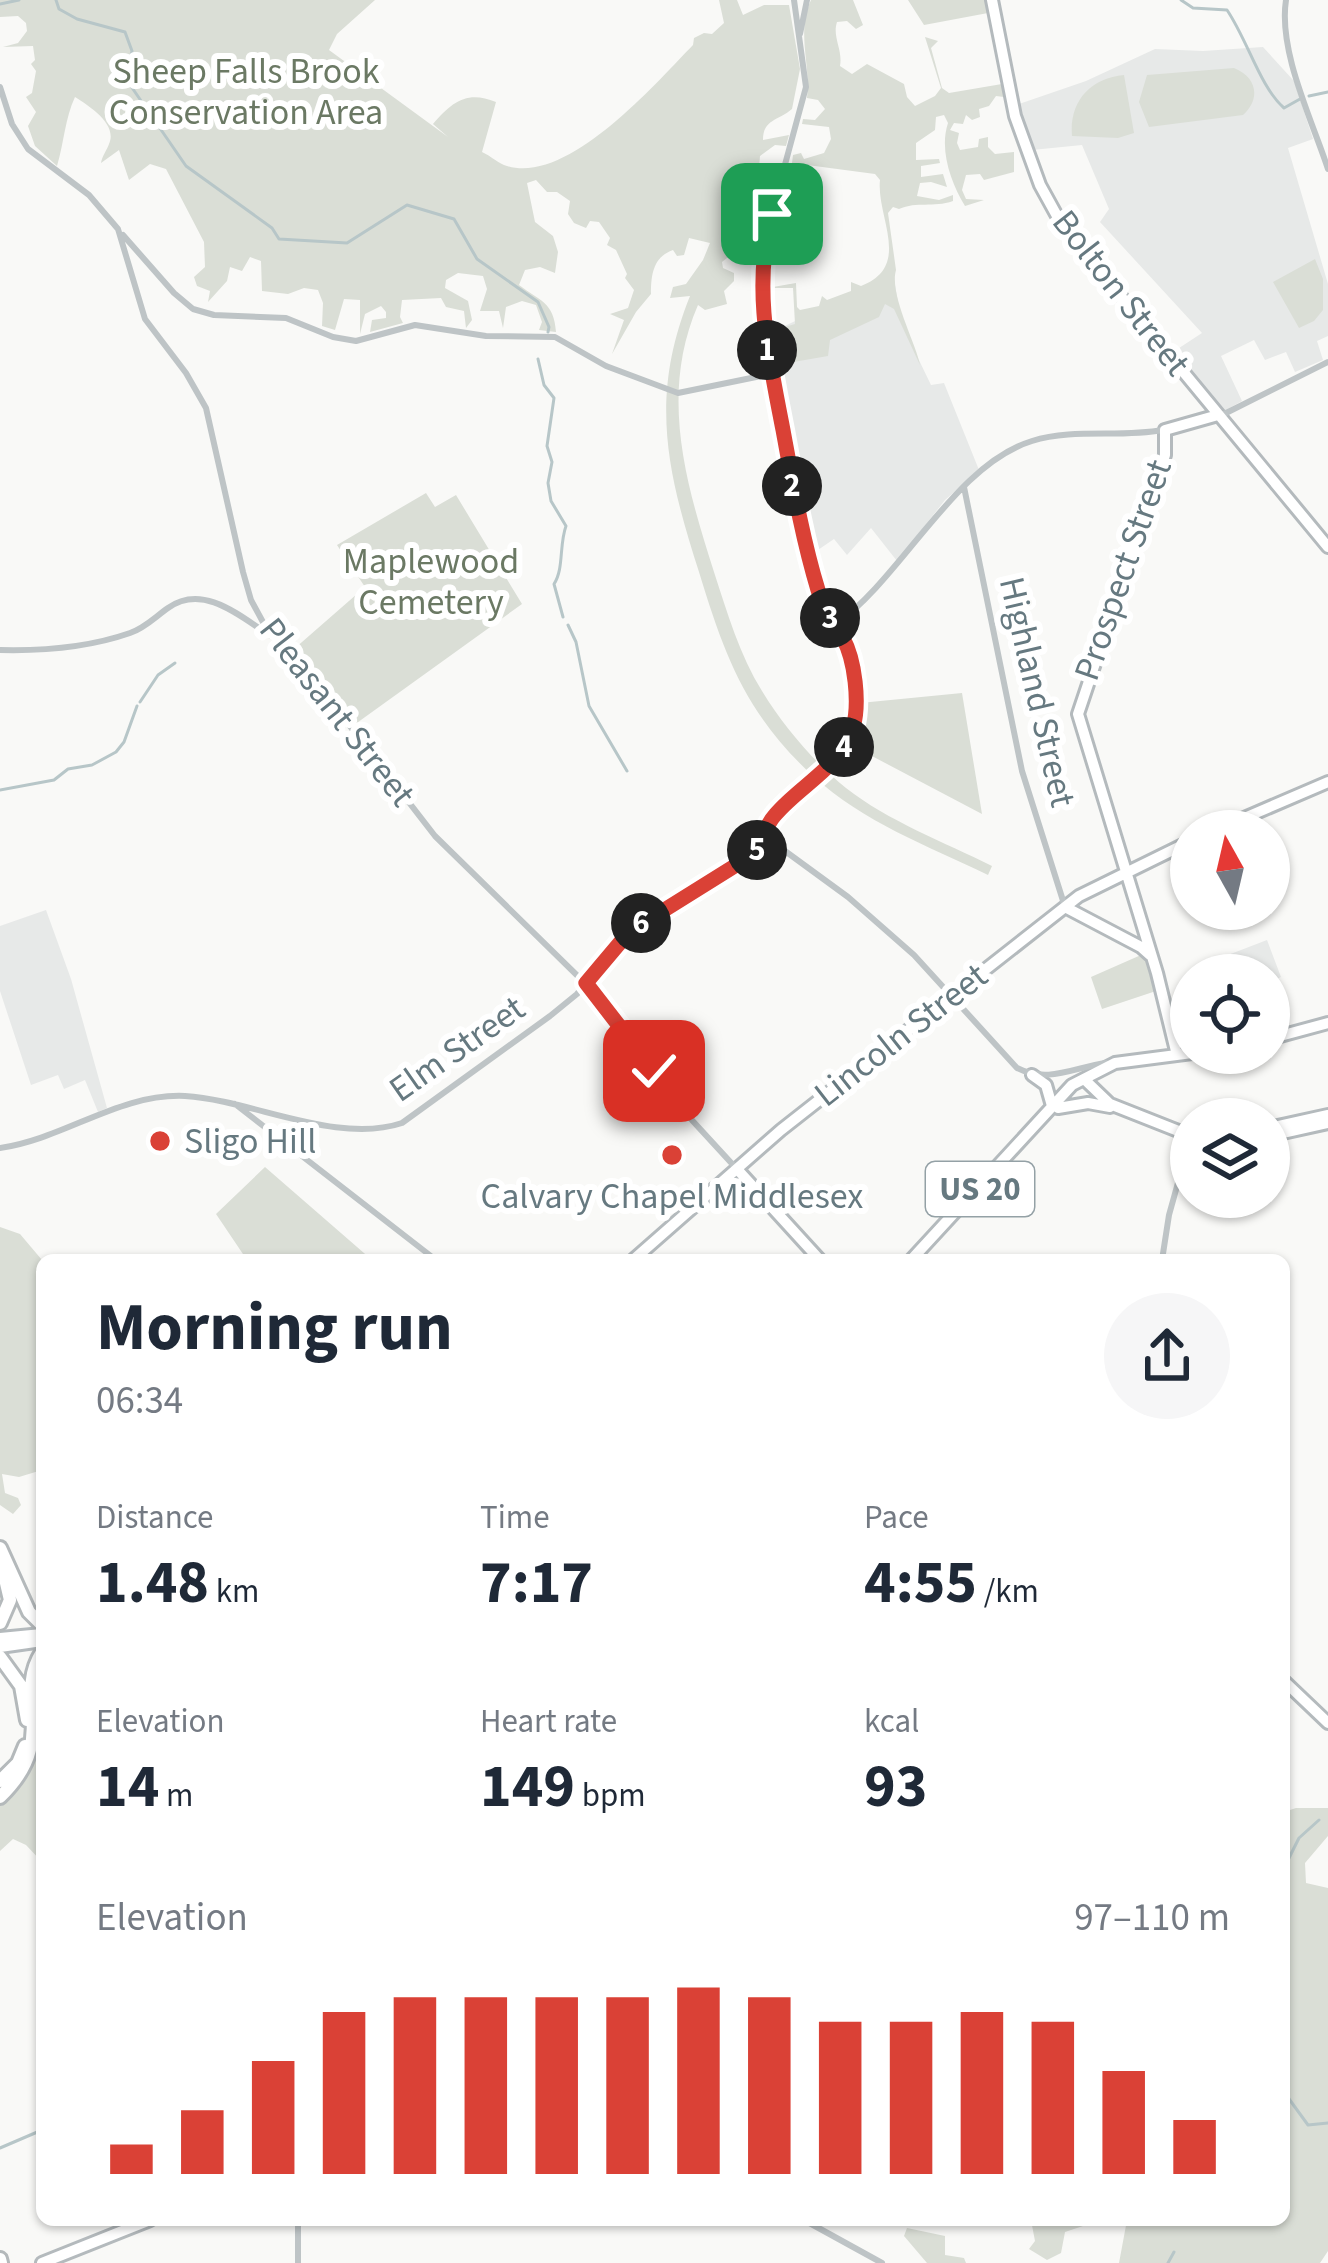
<!DOCTYPE html>
<html lang="en">
<head>
<meta charset="utf-8">
<style>
	body { margin:0; font-family:"Source Sans 3",sans-serif; background:#f6f6f7; color:#1f2937; height:100vh; display:flex; flex-direction:column; font-size:45px; white-space:nowrap }
	* { box-sizing:border-box; margin:0 }
	p { font-size:39px; color:#747a83 }
	.icon { flex:none; width:66px; height:66px; fill:none; stroke:currentColor; stroke-width:2; stroke-linecap:round; stroke-linejoin:round }
	.map { position:relative; flex:1; overflow:hidden }
	.details { position:absolute; left:36px; top:1254px; width:1254px; height:972px; display:flex; flex-direction:column; background:#fff; border-radius:18px; box-shadow:0 3px 9px #0004 }
	.details>* { flex:none }
	.needle { width:78px; rotate:352deg }
	.fabs { position:absolute; left:1170px; top:810px; display:grid; gap:24px }
	.fabs a { display:grid; place-items:center; width:120px; height:120px; border-radius:50%; background:#fff; box-shadow:0 3px 9px #0004; font-size:60px }
	.pin { position:absolute; display:grid; place-items:center; width:102px; height:102px; color:#fff; margin:-51px; border-radius:24px; box-shadow:0 6px 18px #0006 }
	.km { position:absolute; width:60px; height:60px; margin:-30px; border-radius:50%; background:#222; color:#fff; font-size:33px; line-height:60px; text-align:center }
	.round { display:grid; place-items:center; flex:none; width:126px; height:126px; border-radius:63px; background:#f6f6f7 }
	.summary { display:flex; align-items:center; justify-content:space-between; height:204px; padding:0 60px }
	h1 { font-size:66px; font-weight:700; line-height:90px }
	.metrics { display:grid; grid-template-columns:repeat(3,1fr); gap:18px; height:204px; padding:12px 60px }
	.metrics div { display:grid; align-content:center }
	.metrics b { font-size:60px; font-weight:700 }
	.metrics small { font-size:33px; font-weight:400 }
	.metrics p { font-size:33px }
	.chart { height:336px; padding:24px 60px }
	.chart p { display:flex; justify-content:space-between }
	.chart svg { width:100%; height:216px; margin-top:12px; stroke:#da4136; stroke-width:6 }
	.map>svg:first-child { display:block }
	.built { fill:#e7e9e8 }
	.green { fill:#daded6 }
	.lines { fill:none; stroke-linecap:round; stroke-linejoin:round }
	.stream { stroke:#b7c6c8; stroke-width:3 }
	.major-casing { stroke:#b4babd; stroke-width:16 }
	.highway-casing { stroke:#b4b9bb; stroke-width:18 }
	.minor { stroke:#bec4c6; stroke-width:6 }
	.major { stroke:#fff; stroke-width:10 }
	.highway { stroke:#fff; stroke-width:12 }
	.route-casing { stroke:#fff; stroke-width:24 }
	.route { stroke:#da4136; stroke-width:15 }
	.poi-dot { fill:#da4136; stroke:#fff; stroke-width:4.5 }
	.labels { text-anchor:middle; dominant-baseline:central; stroke-width:12; stroke-linejoin:round; paint-order:stroke }
	.shield { fill:#fff; stroke:#94a1a6; stroke-width:3 }
	.shield-label { font-size:33px; font-weight:bold; fill:#667980 }
	.park-label { font-size:36px; fill:#6b7964; stroke:#fff }
	.street-label { font-size:36px; fill:#667980; stroke:#fff }
	.poi-label { font-size:36px; fill:#667980; stroke:#fff; text-anchor:start }
</style>
</head>
<body>
<div class="map">
<svg width="1328" height="2263" viewBox="0 0 1328 2263">
	<rect width="100%" height="100%" fill="#f9f9f7"/>
	<path class="built" d="M1263,47L1294,81L1313,139L1288,148L1328,284V336L1317,341L1323,360L1295,372L1286,352L1265,360L1254,340L1221,356L1242,401L1224,411L1173,352L1202,333L1100,222L1109,209L1082,145L1032,150L1019,104L1086,81L1155,49L1203,51Z
		M893,274L902,325L931,385L944,383L979,470L945,500L897,561L871,528L847,555L834,539L812,554L798,506L766,335Z
		M46,910L71,979L107,1108L98,1112L85,1080L64,1089L58,1075L31,1085L0,991V926Z
		M1267,940L1281,977L1270,982L1284,1016L1269,1021V975H1235L1228,955Z"/>
	<path class="green" d="M0,0H375L337,34L329,50L448,137L433,124C452,102 467,90 496,102L482,152C491,156 499,164 507,166C568,185 656,83 693,45L694,38L704,33L712,34L724,23L719,0H737L743,15L764,5H789L800,69L792,109C778,121 763,119 763,140L789,135L786,146L775,145L760,156L759,168L762,171L755,186L771,200L770,204L763,198L742,196L733,224H748L750,211H754V220H764L760,234L737,241L732,254L722,262L723,268L734,273V281L724,291L727,304L705,310L698,305C659,395 686,484 714,572C727,612 740,656 762,691C784,727 814,762 846,788C888,821 944,842 992,866L988,875C928,846 863,822 813,776C746,714 725,657 699,572C667,472 649,398 690,296L670,298L673,287L686,284L703,260L710,243L689,238L684,255L677,256L673,250C653,257 651,275 651,294L636,312L612,354L624,320L610,314L628,308L634,290L625,278L627,274L616,250L607,245L610,238L599,222L590,221L586,228L574,223L568,214L570,201L557,192H547L536,180L527,183L535,222L553,236L558,252L555,273L540,267L525,270L519,285C540,301 554,302 556,332L539,330L542,322L536,305L522,301L506,307L503,328L499,311H480L487,289L483,276L458,273L446,280L445,288L468,301L472,320L466,328L464,311L446,307L441,298L402,300L400,317L403,323L370,332L372,320L386,318V312L381,306L365,314L360,334V300L344,299L335,330L322,326L323,303L318,290L304,288L288,294L262,291L261,261L250,257L242,271L230,267L227,281L208,302L210,291L197,286L194,277L205,267L204,242L166,169L150,164L129,180L119,150L101,163C102,156 107,150 109,144C118,124 89,106 75,97C65,118 64,143 57,166L35,146L28,126L36,112L26,97L32,93L36,71L31,64L35,60L33,46L3,47L18,43L27,31L26,23L18,16L0,17Z
		M811,0H853L863,25L856,29L847,21L837,22C832,37 843,50 840,66L852,74L867,64L904,84L907,97L915,106L935,96L941,88L925,37L938,41L931,48L942,88L949,93L1002,84L1004,97L996,96L989,106L979,109L980,117L972,120L966,115L963,124L954,123L950,130L959,133L957,143L960,150L978,147L979,139L988,137V147L995,154L1014,152V172L984,180L980,174L966,175L962,190L966,199L984,200L965,206C951,183 939,150 948,123L944,115L936,117L935,130L916,143V160L939,159L940,163L921,166V177L943,174L947,187L931,182L920,183L917,196L939,200L953,195V201C933,208 917,201 899,209L893,207L888,213L896,270C889,295 916,343 920,365L894,309L885,304L879,317L830,340L828,356L776,365L768,332L795,324L793,288H767L796,283L797,307L800,310L819,306L822,296L827,300L851,291V282L861,286C913,266 876,217 880,180L875,174L792,163L793,155L801,153L804,159L824,153L831,139L829,127L802,124L803,119L815,120L825,109L818,100L807,98C811,64 796,32 811,0Z
		M908,0H985L988,13L924,25Z
		M1234,68C1257,77 1261,99 1243,115L1149,127L1139,102L1147,75Z
		M1124,75L1134,133L1118,138L1072,136C1069,102 1090,78 1124,75Z
		M1315,259L1323,279V310L1314,321L1299,328L1273,282Z
		M426,493L435,507L456,495L522,604L354,725L294,649L365,587L337,545Z
		M962,693L982,814L851,745L860,703Z
		M1141,955L1148,960L1156,991L1102,1009L1091,977Z
		M265,1167L372,1260H247L216,1214Z
		M0,1227L20,1234L42,1260V1470L19,1477L2,1474L5,1493L18,1498L21,1505L13,1514L0,1505Z
		M41,1700L42,1702V1862L26,1845L13,1839L0,1851V1805C47,1760 30,1755 41,1700Z
		M1296,1808H1328V1836L1305,1863L1306,1883L1328,1888V2251L1320,2263H1119L1127,2220H1284V1812Z
		M1031,2220H1067L1068,2225L1083,2226L1065,2232L1061,2253L1047,2260L1029,2249L1035,2241Z
		M907,2228L945,2236V2255L964,2258L966,2263H927L904,2236Z"/>
	<g class="lines">
		<path class="stream" d="M56,0L59,9L77,19L125,32L132,51L126,79L186,166L272,228L279,239L347,243L407,205L454,219L477,259L538,302L549,327L548,332
			M1181,0L1193,8L1227,10C1248,41 1260,87 1284,108L1300,99
			M0,4L19,0
			M1309,96L1328,92
			M538,359L544,385L554,398L547,446L552,462L548,483L551,501L566,526C559,545 564,569 554,584L563,617
			M568,625L576,642L589,706L627,771
			M140,702L158,675L175,663
			M0,790L54,780L68,769L92,765L116,752L124,742L137,706
			M1284,1868L1299,1838L1319,1820
			M1284,2092L1308,2125L1328,2123
			M0,2148L42,2130
			M1168,2263L1174,2252"/>
		<g class="major-casing">
			<path id="major" d="M992,0L1015,116L1040,185L1062,225L1328,547
				M1214,831L1328,782
				M1065,907L1141,947L1150,955
				M1269,1039L1328,1023
				M1177,1055L1157,973L1078,714L1165,455V430L1218,415
				M1032,1075L1046,1085L1052,1106
				M1084,1079L1110,1104L1191,1136
				M1058,1108L1088,1103L1110,1107
				M1269,1128L1328,1115
				M1269,1136L1328,1123
				M737,1169L820,1260
				M633,1260L781,1130L1079,896L1191,841
				M911,1260L1072,1085L1115,1063L1192,1053
				M0,1638L42,1634
				M0,1647L42,1641
				M1284,1681L1328,1723
				M42,2263L150,2220"/>
		</g>
		<g class="highway-casing">
			<path id="highway" d="M0,1548L29,1612L42,1625
				M0,1623L10,1600L1,1562
				M0,1657L21,1686L27,1720
				M0,1781L18,1763L25,1746
				M0,1797C61,1738 12,1699 42,1652
				M0,2259L1,2263"/>
		</g>
		<path class="minor" d="M1286,0C1278,51 1312,120 1328,169
			M800,34L807,0
			M0,87L12,124L28,149L89,195L118,229L145,319L186,373L206,408L243,572L251,600L264,624L332,703L435,836L592,990L690,1118L735,1167
			M123,235L174,293L193,309L214,315L286,318L333,337L356,341L415,325L486,336L555,337L606,366L678,393L771,374
			M1222,415L1328,362
			M964,487L1022,771L1065,907
			M835,625C903,577 954,465 1032,441C1074,428 1120,438 1163,430
			M0,650C41,651 90,647 130,633C145,628 155,617 168,608C203,583 240,616 269,635
			M770,840L848,897L914,955L1017,1068C1048,1084 1075,1067 1106,1063
			M754,854L770,820L840,753L855,718L848,649L823,605L799,523L764,328V242L806,87L794,0
			M235,1104L436,1260
			M0,1148C64,1139 119,1093 185,1096C252,1100 337,1145 402,1123L550,1016L577,994L629,932L727,872L762,849L769,839
			M1162,1260L1169,1215L1191,1136
			M298,2220V2263
			M804,2220L882,2263"/>
		<use href="#major" class="major"/>
		<use href="#highway" class="highway"/>
	</g>
	<g class="lines">
		<g class="route-casing">
			<path id="route" d="M654,1071L586,983L629,932L754,854C764,840 764,827 775,815C799,786 842,766 853,728C860,703 855,660 843,638C835,622 823,609 818,590C802,537 793,484 783,430C769,357 752,287 772,214"/>
		</g>
		<use href="#route" class="route"/>
	</g>
	<g class="poi-dot">
		<circle cx="160" cy="1141" r="12"/>
		<circle cx="672" cy="1155" r="12"/>
	</g>
	<g class="labels">
		<rect class="shield" x="926" y="1162" width="108" height="54" rx="9"/>
		<g class="shield-label">
			<text x="980" y="1189">US 20</text>
		</g>
		<g class="park-label">
			<text x="246" y="71">Sheep Falls Brook<tspan x="246" dy="41">Conservation Area</tspan></text>
			<text x="431" y="561">Maplewood<tspan x="431" dy="41">Cemetery</tspan></text>
		</g>
		<g class="street-label">
			<text transform="translate(1121 293) rotate(52)">Bolton Street</text>
			<text transform="translate(1123 570) rotate(-71)">Prospect Street</text>
			<text transform="translate(1037 692) rotate(77)">Highland Street</text>
			<text transform="translate(337 712) rotate(52)">Pleasant Street</text>
			<text transform="translate(901 1035) rotate(-38)">Lincoln Street</text>
			<text transform="translate(457 1049) rotate(-35)">Elm Street</text>
		</g>
		<g class="poi-label">
			<text x="184" y="1141">Sligo Hill</text>
			<text x="672" y="1196" text-anchor="middle">Calvary Chapel Middlesex</text>
		</g>
	</g>
</svg>
<div class="fabs">
<a><svg class="needle" viewBox="-14 -14 28 28"><path d="M0-13l5 13h-10z" fill="#e53935"/><path d="M0 13l5-13h-10z" fill="#747a83"/></svg></a>
<a><svg class="icon" aria-label="locate" viewBox="0 0 24 24"><circle cx="12" cy="12" r="6"/><path d="M12 2v4M12 18v4M2 12h4M18 12h4"/></svg></a>
<a><svg class="icon" aria-label="layers" viewBox="0 0 24 24"><path d="M12 4l9 5-9 5-9-5zM3 14l9 5 9-5"/></svg></a>
</div>
<div class="pin" style="left:772px;top:214px;background:#1e9e55"><svg class="icon" aria-label="arrive" viewBox="0 0 24 24"><path d="M6 21V4h12l-3 4 3 4H6"/></svg></div>
<div class="pin" style="left:654px;top:1071px;background:#d93025"><svg class="icon" aria-label="check" viewBox="0 0 24 24"><path d="M5 12l5 5 9-10"/></svg></div>
<b class="km" style="left:767px;top:350px">1</b>
<b class="km" style="left:792px;top:486px">2</b>
<b class="km" style="left:830px;top:618px">3</b>
<b class="km" style="left:844px;top:747px">4</b>
<b class="km" style="left:757px;top:850px">5</b>
<b class="km" style="left:641px;top:923px">6</b>
<section class="details">
<div class="summary"><div><h1>Morning run</h1><p>06:34</p></div><a class="round"><svg class="icon" aria-label="share" viewBox="0 0 24 24"><path d="M12 15V3M7 8l5-5 5 5M5 13v7h14v-7"/></svg></a></div>
<div class="metrics">
<div><p>Distance</p><b>1.48<small> km</small></b></div>
<div><p>Time</p><b>7:17</b></div>
<div><p>Pace</p><b>4:55<small> /km</small></b></div>
</div>
<div class="metrics">
<div><p>Elevation</p><b>14<small> m</small></b></div>
<div><p>Heart rate</p><b>149<small> bpm</small></b></div>
<div><p>kcal</p><b>93</b></div>
</div>
<div class="chart"><p><span>Elevation</span>97–110 m</p>
<svg viewBox="0 0 160 44" preserveAspectRatio="none"><path d="M5 44V38M15 44V31M25 44V21M35 44V11M45 44V8M55 44V8M65 44V8M75 44V8M85 44V6M95 44V8M105 44V13M115 44V13M125 44V11M135 44V13M145 44V23M155 44V33"/></svg>
</div>
</section>
</div>
</body>
</html>
